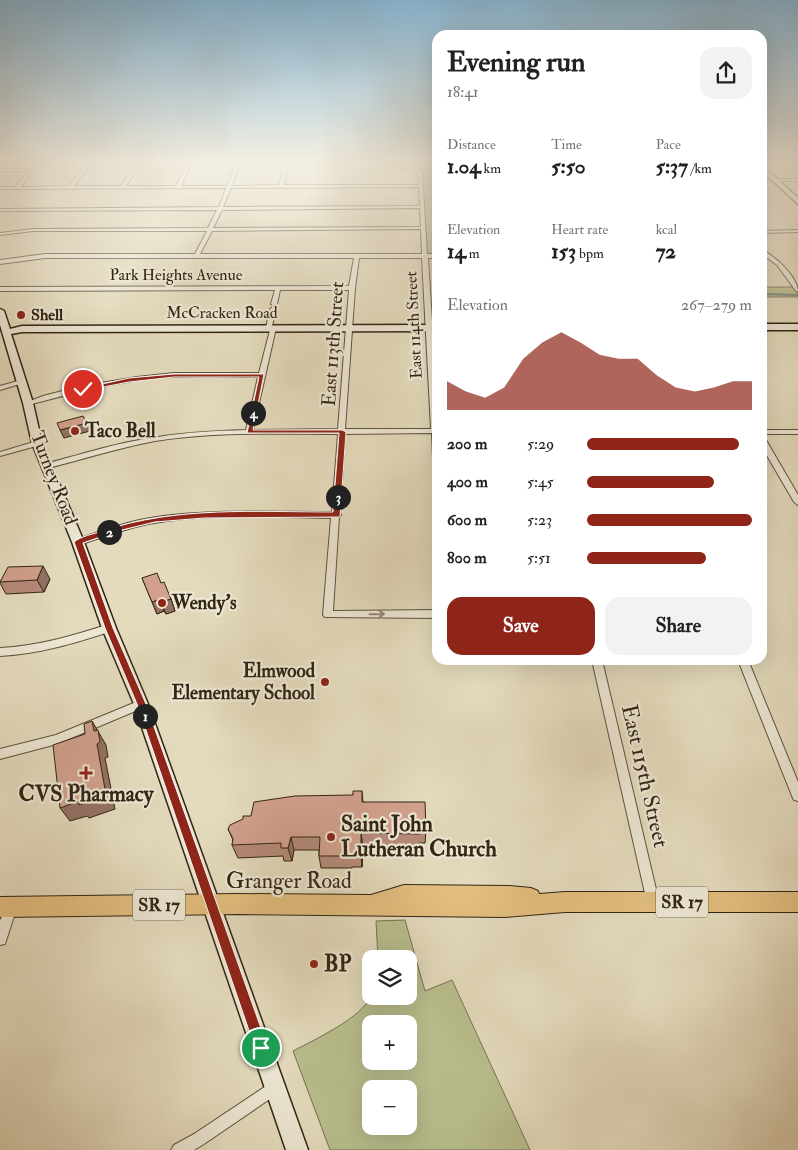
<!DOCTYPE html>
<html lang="en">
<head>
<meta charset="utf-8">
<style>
	body { margin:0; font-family:"IM FELL Double Pica",serif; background:#f2f2f2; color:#222; height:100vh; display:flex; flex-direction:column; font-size:19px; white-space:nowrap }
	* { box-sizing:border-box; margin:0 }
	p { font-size:16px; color:#767676 }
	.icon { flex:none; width:28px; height:28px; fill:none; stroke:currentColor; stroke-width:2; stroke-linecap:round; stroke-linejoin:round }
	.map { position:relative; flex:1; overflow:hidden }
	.details { position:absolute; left:432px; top:30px; width:335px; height:635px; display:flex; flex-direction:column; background:#fff; border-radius:15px; box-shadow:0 5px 20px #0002 }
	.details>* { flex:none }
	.controls { position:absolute; left:362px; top:950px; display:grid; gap:10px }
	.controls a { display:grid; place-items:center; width:55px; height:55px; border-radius:10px; background:#fff; box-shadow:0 5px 20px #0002; font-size:25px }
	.pin { position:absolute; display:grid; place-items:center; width:42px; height:42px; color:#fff; margin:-21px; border:2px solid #fff; border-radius:50%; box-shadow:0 1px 5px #0007 }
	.km { position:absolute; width:25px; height:25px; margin:-12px; border-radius:50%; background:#222; color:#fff; font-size:14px; line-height:25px; text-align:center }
	.round { display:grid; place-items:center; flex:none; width:52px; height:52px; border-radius:15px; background:#f2f2f2 }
	.overview { display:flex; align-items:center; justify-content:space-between; height:85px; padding:0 15px }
	h1 { font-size:28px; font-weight:700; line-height:38px }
	.stats { display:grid; grid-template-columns:repeat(3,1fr); gap:8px; height:85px; padding:5px 15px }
	.stats div { display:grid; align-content:center }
	.stats b { font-size:21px; font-weight:700 }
	.stats small { font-size:14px; font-weight:400 }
	.stats p { font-size:14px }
	.chart { height:140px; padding:10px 15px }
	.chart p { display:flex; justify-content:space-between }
	.chart svg { width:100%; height:90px; margin-top:5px; fill:#8f2418; opacity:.7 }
	.button { display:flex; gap:10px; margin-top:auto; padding:10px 15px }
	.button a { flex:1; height:58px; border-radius:15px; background:#8f2418; color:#fff; font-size:20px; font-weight:700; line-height:58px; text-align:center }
	.button a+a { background:#f2f2f2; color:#222 }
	ul { padding:0 15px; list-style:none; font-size:16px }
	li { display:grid; grid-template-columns:80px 60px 1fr; align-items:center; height:38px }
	li i { height:12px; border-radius:6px; background:#8f2418 }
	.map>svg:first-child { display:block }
	.green { fill:#b9be8e; stroke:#757251; fill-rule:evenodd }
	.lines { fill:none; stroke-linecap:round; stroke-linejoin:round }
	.stream { stroke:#6e7e76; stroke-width:2 }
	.street-casing { stroke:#5e523e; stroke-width:2 }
	.secondary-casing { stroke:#312514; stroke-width:3 }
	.primary-casing { stroke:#312514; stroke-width:2 }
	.street { fill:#ede8d5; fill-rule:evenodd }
	.secondary { fill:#ede8d5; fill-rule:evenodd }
	.primary { fill:#e2be7f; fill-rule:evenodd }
	.wall { fill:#b58a7a; stroke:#312514 }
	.shaded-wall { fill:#937163; stroke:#312514 }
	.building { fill:#d2a18e; stroke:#312514 }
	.oneway { stroke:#8f8674 }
	.route { fill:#8f2418; stroke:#fff }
	.poi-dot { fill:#8f2418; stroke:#ede8d5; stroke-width:2 }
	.labels { text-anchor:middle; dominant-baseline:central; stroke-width:4.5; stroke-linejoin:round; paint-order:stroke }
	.far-street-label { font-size:16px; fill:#312514; stroke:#ede8d5 }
	.far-poi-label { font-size:16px; font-weight:bold; fill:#312514; stroke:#ede8d5; text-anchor:start }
	.shield { fill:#ede8d5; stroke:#69604e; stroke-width:1 }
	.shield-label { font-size:18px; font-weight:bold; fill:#312514 }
	.street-label { font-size:19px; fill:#312514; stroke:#ede8d5 }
	.poi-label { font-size:19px; font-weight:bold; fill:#312514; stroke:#ede8d5; text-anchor:start }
	.near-street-label { font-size:22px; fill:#312514; stroke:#ede8d5 }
	.near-poi-label { font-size:22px; font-weight:bold; fill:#312514; stroke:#ede8d5; text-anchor:start }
</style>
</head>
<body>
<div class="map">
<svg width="798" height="1150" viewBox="0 0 798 1150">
	<rect width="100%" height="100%" fill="#e4dbbe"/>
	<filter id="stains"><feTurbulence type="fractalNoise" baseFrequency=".004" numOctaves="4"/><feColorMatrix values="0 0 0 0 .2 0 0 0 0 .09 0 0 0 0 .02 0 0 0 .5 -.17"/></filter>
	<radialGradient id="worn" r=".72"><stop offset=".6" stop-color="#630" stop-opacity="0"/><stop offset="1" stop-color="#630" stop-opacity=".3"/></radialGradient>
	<path class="green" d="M375,161H437V256L424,255L420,172Z
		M763,287H796L798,297H763Z
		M405,920L425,991L452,980L530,1150H330L293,1051C314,1040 363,1017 371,996H409V959H378L376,921ZM371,1024H409V1061H371ZM371,1089H409V1126H371Z"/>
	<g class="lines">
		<path class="stream" d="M762,294L798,295"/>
		<g class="street-casing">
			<path id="street" d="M39,161H43L20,187L69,186L88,161H92L74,186H121L138,161H142L126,186H176L189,161H193L181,186H227L237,161H241L232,186L279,185L285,161H289L284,185H419L418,173L413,170L373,161C388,161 408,164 422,171L427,254H438V258H428L438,414V485L434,483L432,433L345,434L340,513L341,515L339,517L333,611L438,610V618L325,617L323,615L331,518C270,517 208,513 148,524C124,529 101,538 78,545L75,544L74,542L75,540C101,531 128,521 156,517C214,509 273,512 332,512L338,434C277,434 215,431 155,441C118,448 84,459 48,468L44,466L45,464C82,454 119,442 158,437C187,432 216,431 246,430L258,377C224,377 189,375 155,378C111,383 70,394 28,405L25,403L43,396L82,386L137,377L174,373H259L270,330L266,328L270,309L273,307L276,309L272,326L276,328L253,430L338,429L349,290H280L277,304L274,306L271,304L275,290L0,291V287L349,286L354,258H45L0,264V260L45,254H195L207,231H33L0,235V233L33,229L208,228L217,210L0,211V209L219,207L226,188L0,189V187H15L29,171H0V169H32ZM419,187L420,206L223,207L231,188ZM420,208L421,227L213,228L222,210ZM421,229L422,254H200L212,231ZM359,258H422L431,429H345L355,288Z
				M774,179H798V181H776Z
				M798,230V232L762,233V231Z
				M762,250C775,256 798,277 798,292L796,291L777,265L762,254Z
				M21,380L23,381V383L0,390V386Z
				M762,430H798V434H762Z
				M762,438L766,440L798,495V505L794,502L762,447Z
				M37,441L41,443L40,445L0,456V452Z
				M109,624L112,625L114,628L112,631C75,643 39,654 0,656V648C38,646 73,636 109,624Z
				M592,660H602L659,902L657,906L653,908L649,906L647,902Z
				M738,660H748L798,782V801L794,800L792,796Z
				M141,700L145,701L146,704L145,707L57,744L0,759V749L56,735Z
				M11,901L15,903L17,907L5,944L0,945V921L7,903Z
				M275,1080L280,1082L282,1087L280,1092L204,1144L194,1150H171L174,1145L194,1134Z"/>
		</g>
		<g class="secondary-casing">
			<path id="secondary" d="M762,165L798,198V204L762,171Z
				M0,309L4,311L10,329L22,326L438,325V331L22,332L11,334L33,403L42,443L84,542L116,628L148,704L308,1150H286L134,704L102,628L72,542L32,443L23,403L0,325Z
				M762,324H798V330H762Z"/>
		</g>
		<g class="primary-casing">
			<path id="primary" d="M404,885L510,886L531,888L538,891L539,894L565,892H798V912H565L505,917L239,914L0,917V897L239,894L371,895Z"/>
		</g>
		<use href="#street" class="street"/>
		<use href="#secondary" class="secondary"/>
		<use href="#primary" class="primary"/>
	</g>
	<path class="wall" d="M142,578L161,583L171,599L175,611L166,614L164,611L157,614Z
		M50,579L44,592L6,594L0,583V581Z
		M362,791L363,802L426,830L425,843H419V848L363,847L362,867H352V868H321L319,856V850H294L292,861H284L283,856L238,858L232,845L233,840L228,829L353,795Z"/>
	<path class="shaded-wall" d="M87,423L90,431L64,438L60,430Z
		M43,566L50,579L44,592L37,580Z
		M160,599L164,611L157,614L152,602Z
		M171,599L175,611L166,614L161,602Z
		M92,721L106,745L108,757L105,758L115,809L89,818L87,816L70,821L60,808Z
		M361,833L363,847L362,867L361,854Z
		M291,837L294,850L292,861L288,848Z"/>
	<path class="building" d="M83,416L87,423L60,430L57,423Z
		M43,566L37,580L0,582L8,567Z
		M157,573L161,583L164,582L171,599L161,602L160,599L152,602L142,578Z
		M92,721L94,731L98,730L100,742L97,744L106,795L79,805V801L60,808L53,745L85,734L84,724Z
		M353,791H362V802H425L426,830H419L420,834L361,833V854H351L350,856H319L320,837H291L288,848H281V843L232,845L233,839L228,829L230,825L243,819V816H251L254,802L295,796L353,795Z"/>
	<defs><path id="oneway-shaft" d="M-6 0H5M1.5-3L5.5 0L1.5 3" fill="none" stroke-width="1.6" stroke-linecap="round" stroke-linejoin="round" transform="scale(1.25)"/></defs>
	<use class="oneway" href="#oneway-shaft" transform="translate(377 614) rotate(-1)"/>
	<linearGradient id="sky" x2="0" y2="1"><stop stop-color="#87b6d5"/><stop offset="0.5" stop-color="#f3efe2"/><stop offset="1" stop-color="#f3efe2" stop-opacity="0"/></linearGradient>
	<rect width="798" height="322" fill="url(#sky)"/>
	<path class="route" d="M174,374H264L253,430H342L346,432L340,517L204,518L155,522L118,531L83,543L113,628L146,704L268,1048L266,1052L261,1054L257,1052L255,1048L137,704L105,628L74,542C81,536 94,534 102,531C177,506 256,512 333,512L339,433H247L259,377H174L129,382L83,391L80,389L129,378Z"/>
	<g class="poi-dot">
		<circle cx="21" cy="315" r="5"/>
		<circle cx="75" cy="431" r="5"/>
		<circle cx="162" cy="603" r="5"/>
		<circle cx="325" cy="682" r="5"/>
		<path d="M83.5 765.5h5v5h5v5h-5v5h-5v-5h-5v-5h5z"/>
		<circle cx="331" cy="837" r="5"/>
		<circle cx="314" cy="964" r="5"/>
	</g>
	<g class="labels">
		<g class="far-street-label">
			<text x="176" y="275">Park Heights Avenue</text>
			<text x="222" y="313">McCracken Road</text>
			<text transform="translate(414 325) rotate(-93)">East 114th Street</text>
		</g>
		<g class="far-poi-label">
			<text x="31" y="315">Shell</text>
		</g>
		<g class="shield">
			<rect x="656" y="886.5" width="52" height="31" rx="4"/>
			<rect x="133" y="889.5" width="52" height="31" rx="4"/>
		</g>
		<g class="shield-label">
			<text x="682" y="902">SR 17</text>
			<text x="159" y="905">SR 17</text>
		</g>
		<g class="street-label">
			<text transform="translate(333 344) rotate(-86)">East 113th Street</text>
			<text transform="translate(54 478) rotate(69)">Turney Road</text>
		</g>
		<g class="poi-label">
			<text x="85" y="431">Taco Bell</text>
			<text x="172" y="603">Wendy's</text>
			<text x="315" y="671" text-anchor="end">Elmwood<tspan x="315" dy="22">Elementary School</tspan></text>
		</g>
		<g class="near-street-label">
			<text transform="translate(645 776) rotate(77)">East 115th Street</text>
			<text x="289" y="881">Granger Road</text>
		</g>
		<g class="near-poi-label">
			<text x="86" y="794" text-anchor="middle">CVS Pharmacy</text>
			<text x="341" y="824">Saint John<tspan x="341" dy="25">Lutheran Church</tspan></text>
			<text x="324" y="964">BP</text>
		</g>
	</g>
	<rect width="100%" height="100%" filter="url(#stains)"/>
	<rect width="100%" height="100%" fill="url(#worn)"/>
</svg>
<div class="controls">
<a><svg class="icon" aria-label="layers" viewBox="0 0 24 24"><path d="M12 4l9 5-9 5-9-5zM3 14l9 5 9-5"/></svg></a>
<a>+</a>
<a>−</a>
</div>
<div class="pin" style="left:261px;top:1048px;background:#1e9e55"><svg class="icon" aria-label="arrive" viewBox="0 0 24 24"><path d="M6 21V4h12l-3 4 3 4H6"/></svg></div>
<div class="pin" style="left:83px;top:389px;background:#d93025"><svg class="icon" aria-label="check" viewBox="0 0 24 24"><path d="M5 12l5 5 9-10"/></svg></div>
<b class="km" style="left:145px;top:716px">1</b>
<b class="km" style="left:109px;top:532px">2</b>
<b class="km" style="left:338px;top:497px">3</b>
<b class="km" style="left:253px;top:413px">4</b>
<section class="details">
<div class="overview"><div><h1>Evening run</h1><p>18:41</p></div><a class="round"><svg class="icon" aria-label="share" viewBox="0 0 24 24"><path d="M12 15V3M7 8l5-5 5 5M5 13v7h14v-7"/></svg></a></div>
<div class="stats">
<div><p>Distance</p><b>1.04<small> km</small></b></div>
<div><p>Time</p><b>5:50</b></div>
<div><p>Pace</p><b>5:37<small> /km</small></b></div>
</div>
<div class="stats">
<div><p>Elevation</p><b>14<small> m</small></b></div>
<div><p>Heart rate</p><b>153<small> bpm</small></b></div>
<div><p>kcal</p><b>72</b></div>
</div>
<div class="chart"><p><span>Elevation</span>267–279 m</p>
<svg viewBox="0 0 160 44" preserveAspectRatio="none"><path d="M0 44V30L10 35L20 38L30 33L40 19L50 11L60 6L70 11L80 17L90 19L100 19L110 27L120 33L130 35L140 33L150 30L160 30V44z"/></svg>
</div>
<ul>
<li><b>200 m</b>5:29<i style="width:92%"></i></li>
<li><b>400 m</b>5:45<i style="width:77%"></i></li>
<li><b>600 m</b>5:23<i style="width:100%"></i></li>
<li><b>800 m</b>5:51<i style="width:72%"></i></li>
</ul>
<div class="button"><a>Save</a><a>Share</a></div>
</section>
</div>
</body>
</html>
